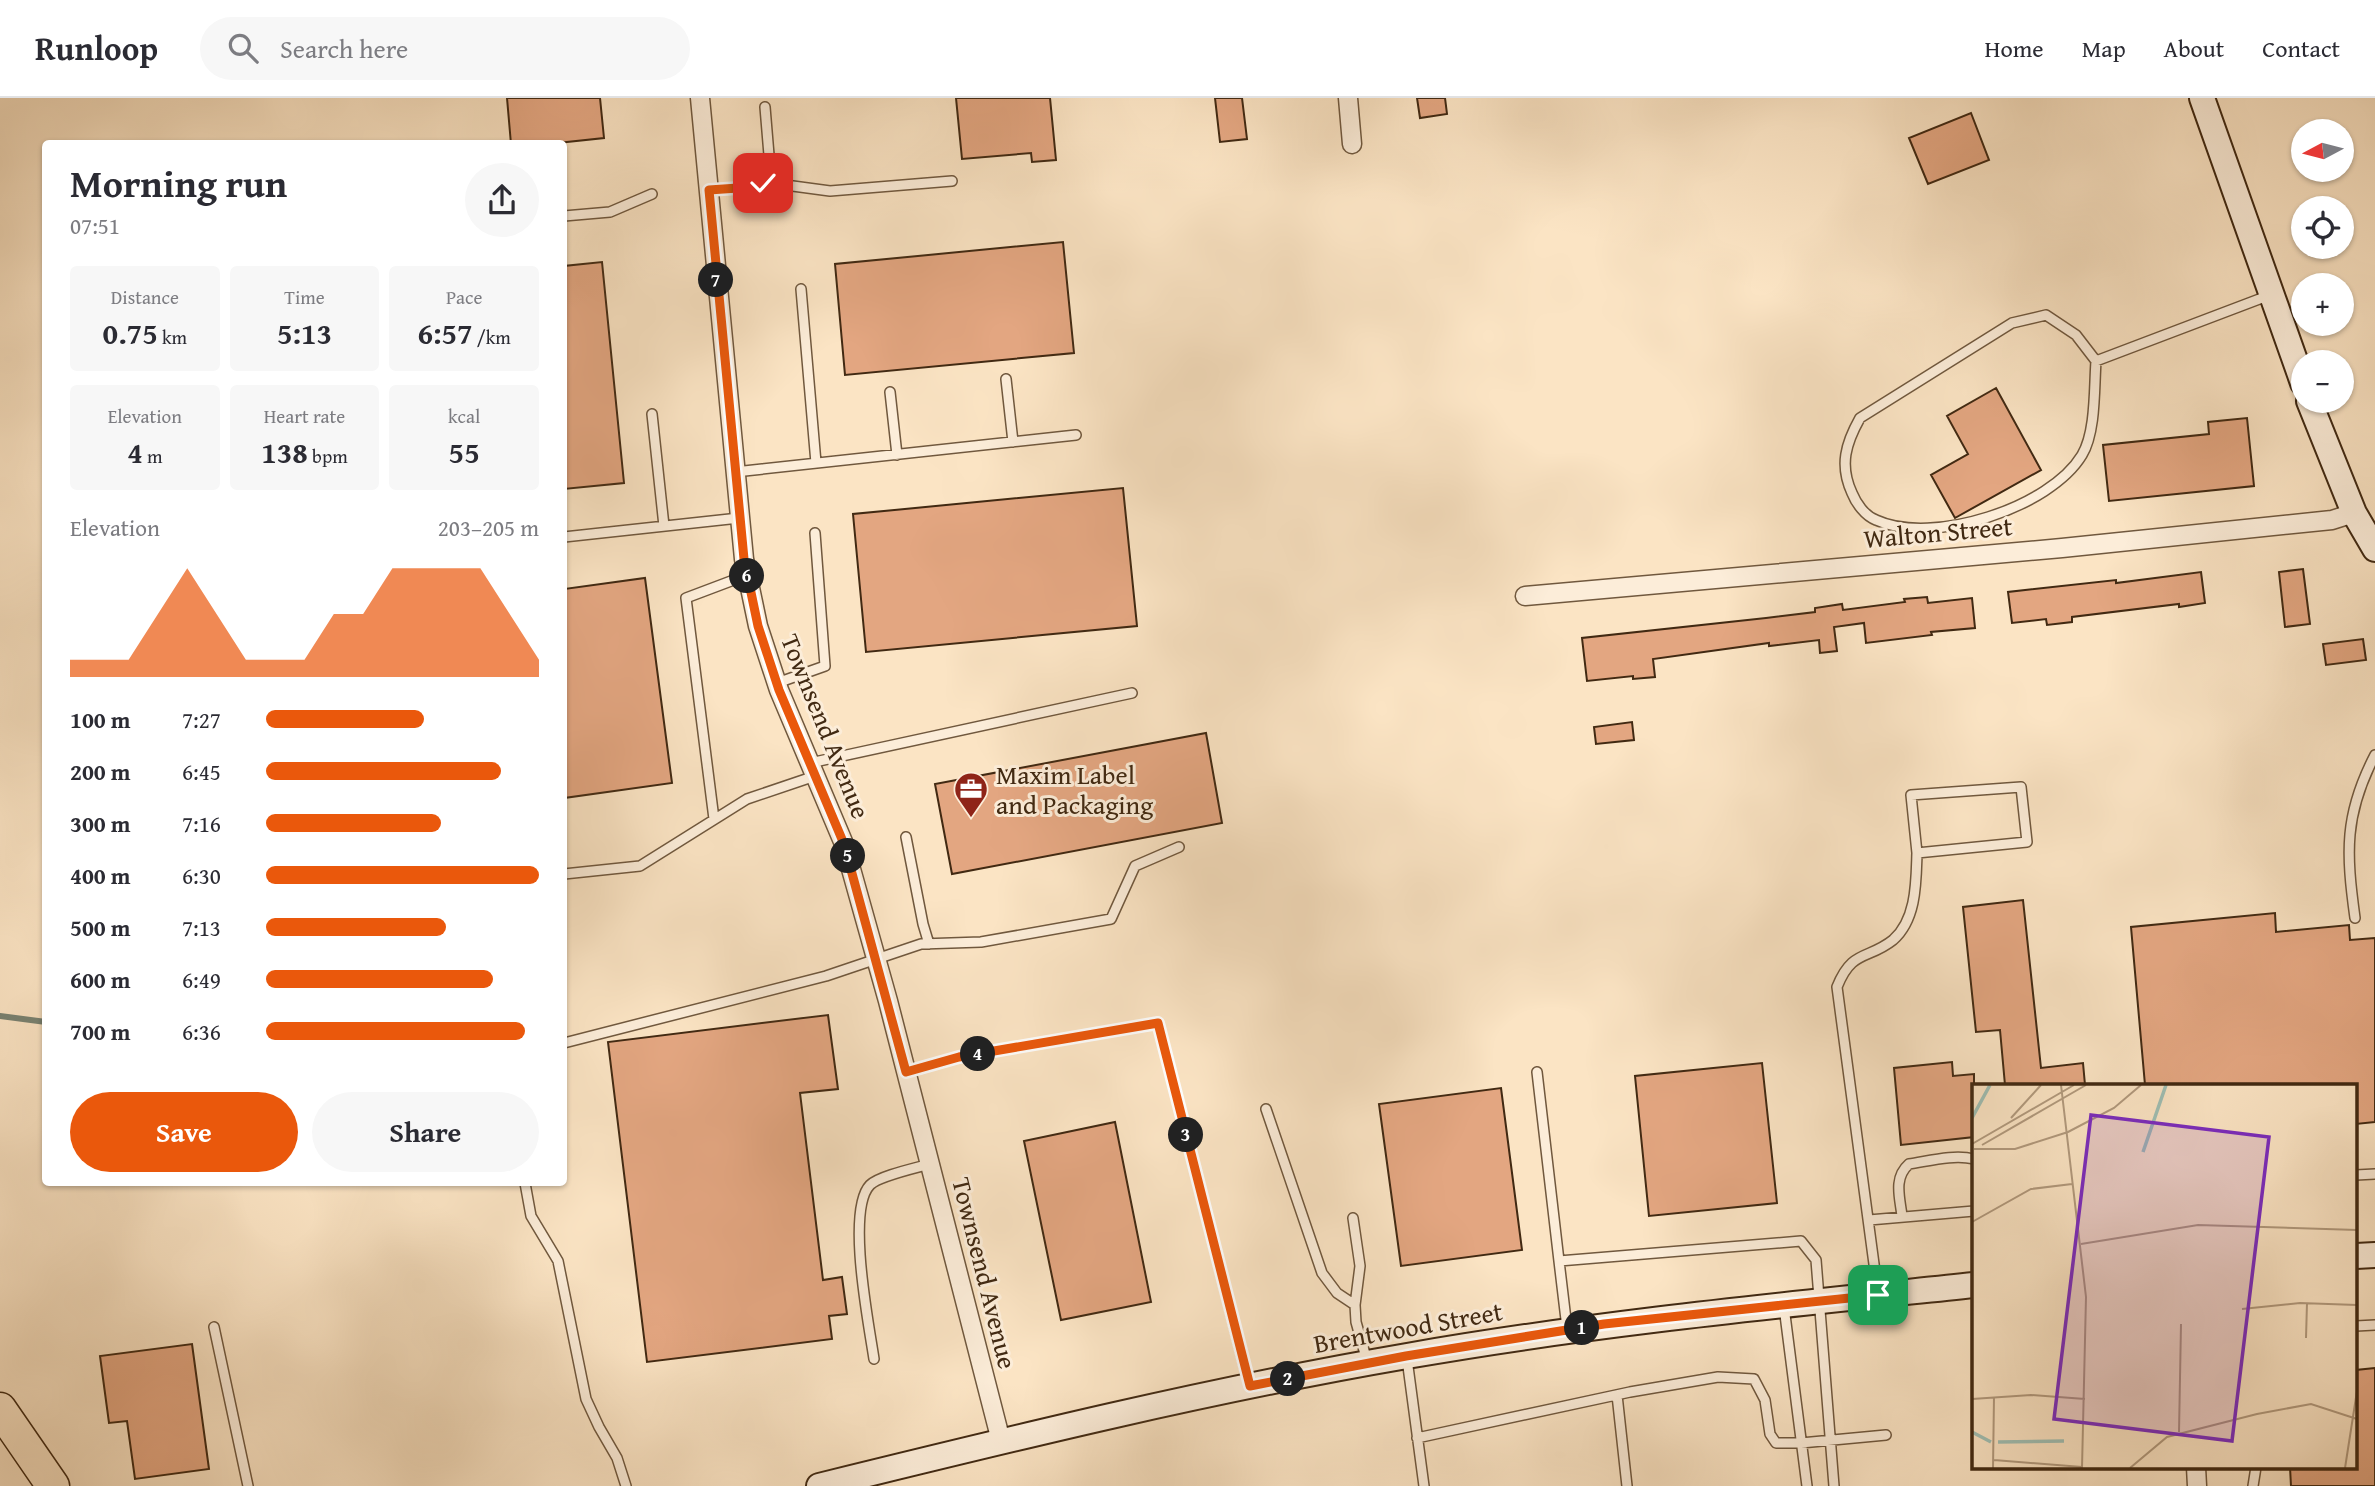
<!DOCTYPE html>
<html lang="en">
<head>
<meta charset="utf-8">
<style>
	body { margin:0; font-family:"Gentium Book Plus",serif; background:#f7f7f7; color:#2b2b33; height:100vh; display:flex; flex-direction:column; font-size:26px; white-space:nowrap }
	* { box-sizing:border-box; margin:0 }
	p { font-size:23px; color:#7c7c81 }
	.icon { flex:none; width:38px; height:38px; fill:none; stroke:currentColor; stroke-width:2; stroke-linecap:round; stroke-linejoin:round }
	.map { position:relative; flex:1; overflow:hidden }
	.details { position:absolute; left:42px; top:42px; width:525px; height:1046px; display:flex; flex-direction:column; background:#fff; border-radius:7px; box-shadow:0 2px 5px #0004 }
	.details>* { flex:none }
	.needle { width:46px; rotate:263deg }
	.controls { position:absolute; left:2291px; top:21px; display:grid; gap:14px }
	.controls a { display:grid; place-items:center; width:63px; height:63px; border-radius:50%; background:#fff; box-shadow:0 2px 5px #0004; font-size:35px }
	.pin { position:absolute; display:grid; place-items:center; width:60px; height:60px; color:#fff; margin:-30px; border-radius:14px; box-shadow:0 4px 10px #0006 }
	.km { position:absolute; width:35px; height:35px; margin:-18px; border-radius:50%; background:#222; color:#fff; font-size:19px; line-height:35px; text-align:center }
	.round { display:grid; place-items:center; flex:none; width:74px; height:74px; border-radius:37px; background:#f7f7f7 }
	.summary { display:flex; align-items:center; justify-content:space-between; height:119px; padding:0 28px }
	h1 { font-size:38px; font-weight:700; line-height:52px }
	.metrics { display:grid; grid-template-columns:repeat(3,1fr); gap:10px; height:119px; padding:7px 28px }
	.metrics div { display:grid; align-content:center; border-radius:7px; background:#f7f7f7; text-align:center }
	.metrics b { font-size:30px; font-weight:700 }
	.metrics small { font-size:19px; font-weight:400 }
	.metrics p { font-size:19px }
	.chart { height:196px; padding:14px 28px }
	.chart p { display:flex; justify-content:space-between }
	.chart svg { width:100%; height:126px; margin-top:7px; fill:#ea580c; opacity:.7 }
	.cta { display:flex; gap:14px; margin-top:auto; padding:14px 28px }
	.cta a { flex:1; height:80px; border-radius:42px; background:#ea580c; color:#fff; font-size:28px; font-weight:700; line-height:80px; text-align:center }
	.cta a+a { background:#f7f7f7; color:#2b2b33 }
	ul { padding:0 28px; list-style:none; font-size:23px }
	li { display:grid; grid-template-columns:112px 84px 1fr; align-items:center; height:52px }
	li i { height:18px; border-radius:9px; background:#ea580c }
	header { display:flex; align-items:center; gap:42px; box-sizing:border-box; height:98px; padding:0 35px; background:#fff; border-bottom:2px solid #e1e1e2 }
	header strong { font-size:33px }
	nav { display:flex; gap:38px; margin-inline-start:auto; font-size:24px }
	.search { width:490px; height:63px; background:#f7f7f7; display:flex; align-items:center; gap:18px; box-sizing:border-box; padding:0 24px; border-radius:38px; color:#7c7c81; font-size:26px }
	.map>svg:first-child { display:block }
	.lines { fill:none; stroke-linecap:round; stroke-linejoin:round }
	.stream { stroke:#798373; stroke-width:6 }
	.building { fill:#e3a681; stroke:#412912; stroke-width:2 }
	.lane-casing { stroke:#70583e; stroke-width:12 }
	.street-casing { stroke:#70583e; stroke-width:21 }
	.secondary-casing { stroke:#412912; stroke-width:28 }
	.highway-casing { stroke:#412912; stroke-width:35 }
	.lane { stroke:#fcedd9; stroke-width:9 }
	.street { stroke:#fcedd9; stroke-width:18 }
	.secondary { stroke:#fcedd9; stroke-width:24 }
	.highway { stroke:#fbe4c4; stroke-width:32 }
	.route-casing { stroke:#fff; stroke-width:14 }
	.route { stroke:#ea580c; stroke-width:9 }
	.labels { text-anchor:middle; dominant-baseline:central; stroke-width:6; stroke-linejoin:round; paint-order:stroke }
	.street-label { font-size:26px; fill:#412912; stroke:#fcedd9 }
	.poi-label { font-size:26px; fill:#412912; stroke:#fcedd9; text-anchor:start }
	.inset-river { fill:none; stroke:#9fbfb4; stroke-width:3.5 }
	.inset-road { fill:none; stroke:#b1997d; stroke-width:2 }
	.view { fill:#7b2cbf; fill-opacity:0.15; stroke:#7b2cbf; stroke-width:3.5 }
	.inset-edge { fill:none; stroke:#412912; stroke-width:3.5 }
</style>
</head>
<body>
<header>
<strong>Runloop</strong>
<div class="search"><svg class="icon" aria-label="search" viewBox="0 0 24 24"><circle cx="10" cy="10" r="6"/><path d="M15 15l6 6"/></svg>Search here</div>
<nav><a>Home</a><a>Map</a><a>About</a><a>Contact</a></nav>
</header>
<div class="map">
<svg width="2375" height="1388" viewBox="0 0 2375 1388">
	<rect width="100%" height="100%" fill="#fbe4c4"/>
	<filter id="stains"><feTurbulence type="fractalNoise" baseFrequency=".00286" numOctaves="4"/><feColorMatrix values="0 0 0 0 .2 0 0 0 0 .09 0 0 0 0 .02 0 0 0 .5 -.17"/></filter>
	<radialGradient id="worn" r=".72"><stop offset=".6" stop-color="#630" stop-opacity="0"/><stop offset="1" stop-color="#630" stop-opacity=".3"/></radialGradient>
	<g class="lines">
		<path class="stream" d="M0,918L46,924"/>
	</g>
	<path class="building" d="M507,0H600L604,40L548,46H511Z
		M956,0H1050L1056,62L1032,64L1031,55L962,61Z
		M1215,0H1242L1247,41L1220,44Z
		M1417,0H1445L1447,16L1420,20Z
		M1971,15L1989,62L1928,86L1909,40Z
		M1063,144L1074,255L845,277L835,166Z
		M602,164L624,385L564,391V168Z
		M1996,290L2041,372L1955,420L1931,377L1968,356L1947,318Z
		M2247,320L2254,388L2109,403L2103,347L2209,336L2208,324Z
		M1123,390L1137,528L866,554L853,416Z
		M2303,471L2310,526L2285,529L2279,474Z
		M2201,474L2205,505L2179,509V506L2072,519V524L2047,527L2046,521L2012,525L2008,494L2116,482V485Z
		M645,480L672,685L564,700V491Z
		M1927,499L1928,505L1972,500L1975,530L1931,534L1932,537L1866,545L1864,525L1834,529L1837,553L1820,555L1819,542L1769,548V545L1653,561L1655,579L1633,581V578L1587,583L1582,540L1766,520L1815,514V510L1842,506L1843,512L1905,504L1904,501Z
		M2363,541L2366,562L2326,567L2323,546Z
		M1632,624L1634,642L1596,646L1594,629Z
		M1206,635L1222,725L952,776L935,686Z
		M2023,802L2041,970L2083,965L2085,987H2005L2000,932L1976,934L1963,809Z
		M2275,815L2276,834L2349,827L2350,842L2375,840V1024L2356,1026V987H2145L2131,829Z
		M828,917L838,991L800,995L823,1182L842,1179L847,1216L829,1218L832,1241L647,1264L608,944Z
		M1952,964L1953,978L1974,976V1039L1901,1047L1894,970Z
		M1762,965L1777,1105L1649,1118L1635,978Z
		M1501,990L1522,1152L1401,1168L1379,1006Z
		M1115,1024L1151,1204L1061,1222L1024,1043Z
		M192,1246L209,1371L135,1381L127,1323L109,1325L100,1258Z
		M2375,1270V1388H2291L2290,1369H2356V1272Z"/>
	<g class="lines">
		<g class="lane-casing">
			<path id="lane" d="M763,84L830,93L952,83
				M709,92L738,90L763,84L770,69L765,9
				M564,118L610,114L652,96
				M801,191L816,365
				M2096,263C2094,290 2096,334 2082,357C2050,410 1932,448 1876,422C1865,418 1856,405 1852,395C1839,367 1846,345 1860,320L2012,225L2046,217L2076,237L2096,263L2270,197
				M1006,281L1013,344
				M890,294L897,357
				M652,316L664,428
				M735,374L1076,337
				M564,439L739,420
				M777,585L825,568L815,435
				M810,665L1132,595
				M714,721L686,500L747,477
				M906,739L923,826L929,846
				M564,776L640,768L747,701L815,678
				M2355,820C2346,754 2344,717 2375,657
				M564,945L826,878L921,846L981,844L1111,821L1135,768L1179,749
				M906,974L959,959L1158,925L1249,1286
				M1537,974L1559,1163
				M1266,1011L1322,1175L1337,1195L1355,1207
				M2356,1077L2375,1076
				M525,1085L531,1118L558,1163L586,1301L599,1329L617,1360L626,1388
				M1902,1118C1900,1100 1893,1080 1909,1066C1929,1063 1954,1056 1974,1061
				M1353,1120L1360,1168L1355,1207L1356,1224L1367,1263
				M1869,1122L1974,1113
				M1878,1196L1837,889C1852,851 1868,862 1893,842C1917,821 1916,783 1917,755L2027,744L2021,689L1911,697L1917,755
				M1784,1209L1807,1388
				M2356,1228L2375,1227
				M214,1229L248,1388
				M1567,1230L1559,1163L1801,1143L1816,1162L1834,1388
				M874,1261C869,1227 846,1112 870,1087C879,1078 916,1070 930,1066
				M1407,1261L1424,1388
				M1617,1297L1627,1388
				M1417,1340L1630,1294L1718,1279L1754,1281L1765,1302L1770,1336L1776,1345H1801L1886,1337
				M2253,1388L2256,1369"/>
		</g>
		<g class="street-casing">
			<path id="street" d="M700,0L744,461L758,528L779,592L844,746L888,903L1001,1343
				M1348,0L1352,46
				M1525,498L2062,450L2332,422L2354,415
				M2196,1369L2197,1388"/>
		</g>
		<g class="secondary-casing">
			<path id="secondary" d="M2202,0L2303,285
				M2309,303L2354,415L2375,451
				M2356,1158L2375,1157
				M819,1388C1014,1340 1209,1292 1407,1258C1595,1225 1784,1207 1974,1187"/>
		</g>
		<g class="highway-casing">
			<path id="highway" d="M0,1311L53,1388"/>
		</g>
		<use href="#lane" class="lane"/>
		<use href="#street" class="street"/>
		<use href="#secondary" class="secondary"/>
		<use href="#highway" class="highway"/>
	</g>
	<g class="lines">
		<g class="route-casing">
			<path id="route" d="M763,85L738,90L709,92L744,461L758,528L779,592L844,746L906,974L959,959L1158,925L1250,1288L1406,1258L1604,1226L1878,1197"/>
		</g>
		<use href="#route" class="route"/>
	</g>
	<defs>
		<g id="office-pin" transform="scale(1.75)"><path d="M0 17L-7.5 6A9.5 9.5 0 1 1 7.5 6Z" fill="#8f2418" stroke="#fcedd9"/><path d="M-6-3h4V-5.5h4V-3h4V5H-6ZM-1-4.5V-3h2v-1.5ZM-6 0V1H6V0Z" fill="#fff"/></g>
	</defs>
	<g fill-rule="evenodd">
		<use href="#office-pin" x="971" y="691"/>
	</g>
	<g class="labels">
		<g class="street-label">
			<text transform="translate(1938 434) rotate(-5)">Walton Street</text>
			<text transform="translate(826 628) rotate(68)">Townsend Avenue</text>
			<text transform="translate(985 1175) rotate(76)">Townsend Avenue</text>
			<text transform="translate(1408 1229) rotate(-10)">Brentwood Street</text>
		</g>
		<g class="poi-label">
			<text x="996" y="676">Maxim Label<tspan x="996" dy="30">and Packaging</tspan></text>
		</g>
	</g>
	<g transform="translate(1972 986)">
		<rect width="385" height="385" fill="#fbe4c4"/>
		<path class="inset-river" d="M0,34L18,1M171,68L194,1M0,348L19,358M26,358L92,357"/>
		<path class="inset-road" d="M89,1L114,213L110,384M39,34L69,1M0,60L102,1M10,61L114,1M2,65H43L96,48L142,24L169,1M0,138L59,105L100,100M109,160L226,141L385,146M270,225L328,219L385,221M334,254L335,219M0,315L59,311L113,315M207,348L209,240M22,376L110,383M21,384L22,313M158,384L195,353L285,330L339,320L385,335M373,384L385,307"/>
		<path class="view" d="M119,31L297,53L260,357L82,335Z"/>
		<rect width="385" height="385" class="inset-edge"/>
	</g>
	<rect width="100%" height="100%" filter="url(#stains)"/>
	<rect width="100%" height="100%" fill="url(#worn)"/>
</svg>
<div class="controls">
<a><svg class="needle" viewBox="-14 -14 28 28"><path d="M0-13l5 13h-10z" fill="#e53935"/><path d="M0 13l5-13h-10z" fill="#7c7c81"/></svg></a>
<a><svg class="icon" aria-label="locate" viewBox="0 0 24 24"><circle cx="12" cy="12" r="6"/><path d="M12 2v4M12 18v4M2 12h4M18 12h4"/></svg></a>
<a>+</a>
<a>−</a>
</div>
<div class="pin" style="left:1878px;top:1197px;background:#1e9e55"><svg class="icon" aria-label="arrive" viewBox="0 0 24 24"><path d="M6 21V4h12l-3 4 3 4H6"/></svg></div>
<div class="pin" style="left:763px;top:85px;background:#d93025"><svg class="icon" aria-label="check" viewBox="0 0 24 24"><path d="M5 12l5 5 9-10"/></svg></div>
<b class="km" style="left:1582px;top:1230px">1</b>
<b class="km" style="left:1288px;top:1281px">2</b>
<b class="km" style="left:1186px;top:1037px">3</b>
<b class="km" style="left:978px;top:956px">4</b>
<b class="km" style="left:848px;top:758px">5</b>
<b class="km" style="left:747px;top:478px">6</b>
<b class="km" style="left:716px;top:182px">7</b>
<section class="details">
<div class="summary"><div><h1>Morning run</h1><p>07:51</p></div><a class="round"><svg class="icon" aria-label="share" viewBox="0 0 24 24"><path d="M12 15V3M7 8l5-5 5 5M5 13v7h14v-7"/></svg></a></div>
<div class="metrics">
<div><p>Distance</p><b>0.75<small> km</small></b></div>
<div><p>Time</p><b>5:13</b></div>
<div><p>Pace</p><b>6:57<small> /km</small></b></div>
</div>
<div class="metrics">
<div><p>Elevation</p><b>4<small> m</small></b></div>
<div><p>Heart rate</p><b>138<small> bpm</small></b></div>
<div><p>kcal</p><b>55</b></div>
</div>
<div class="chart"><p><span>Elevation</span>203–205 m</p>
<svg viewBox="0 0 160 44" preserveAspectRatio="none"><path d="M0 44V38L10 38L20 38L30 22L40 6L50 22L60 38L70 38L80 38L90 22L100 22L110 6L120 6L130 6L140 6L150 22L160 38V44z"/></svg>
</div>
<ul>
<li><b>100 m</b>7:27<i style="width:58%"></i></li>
<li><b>200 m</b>6:45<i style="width:86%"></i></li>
<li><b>300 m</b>7:16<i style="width:64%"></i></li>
<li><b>400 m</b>6:30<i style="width:100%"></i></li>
<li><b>500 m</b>7:13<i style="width:66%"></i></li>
<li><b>600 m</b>6:49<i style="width:83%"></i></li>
<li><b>700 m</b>6:36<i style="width:95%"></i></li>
</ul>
<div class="cta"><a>Save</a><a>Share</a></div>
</section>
</div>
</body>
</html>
